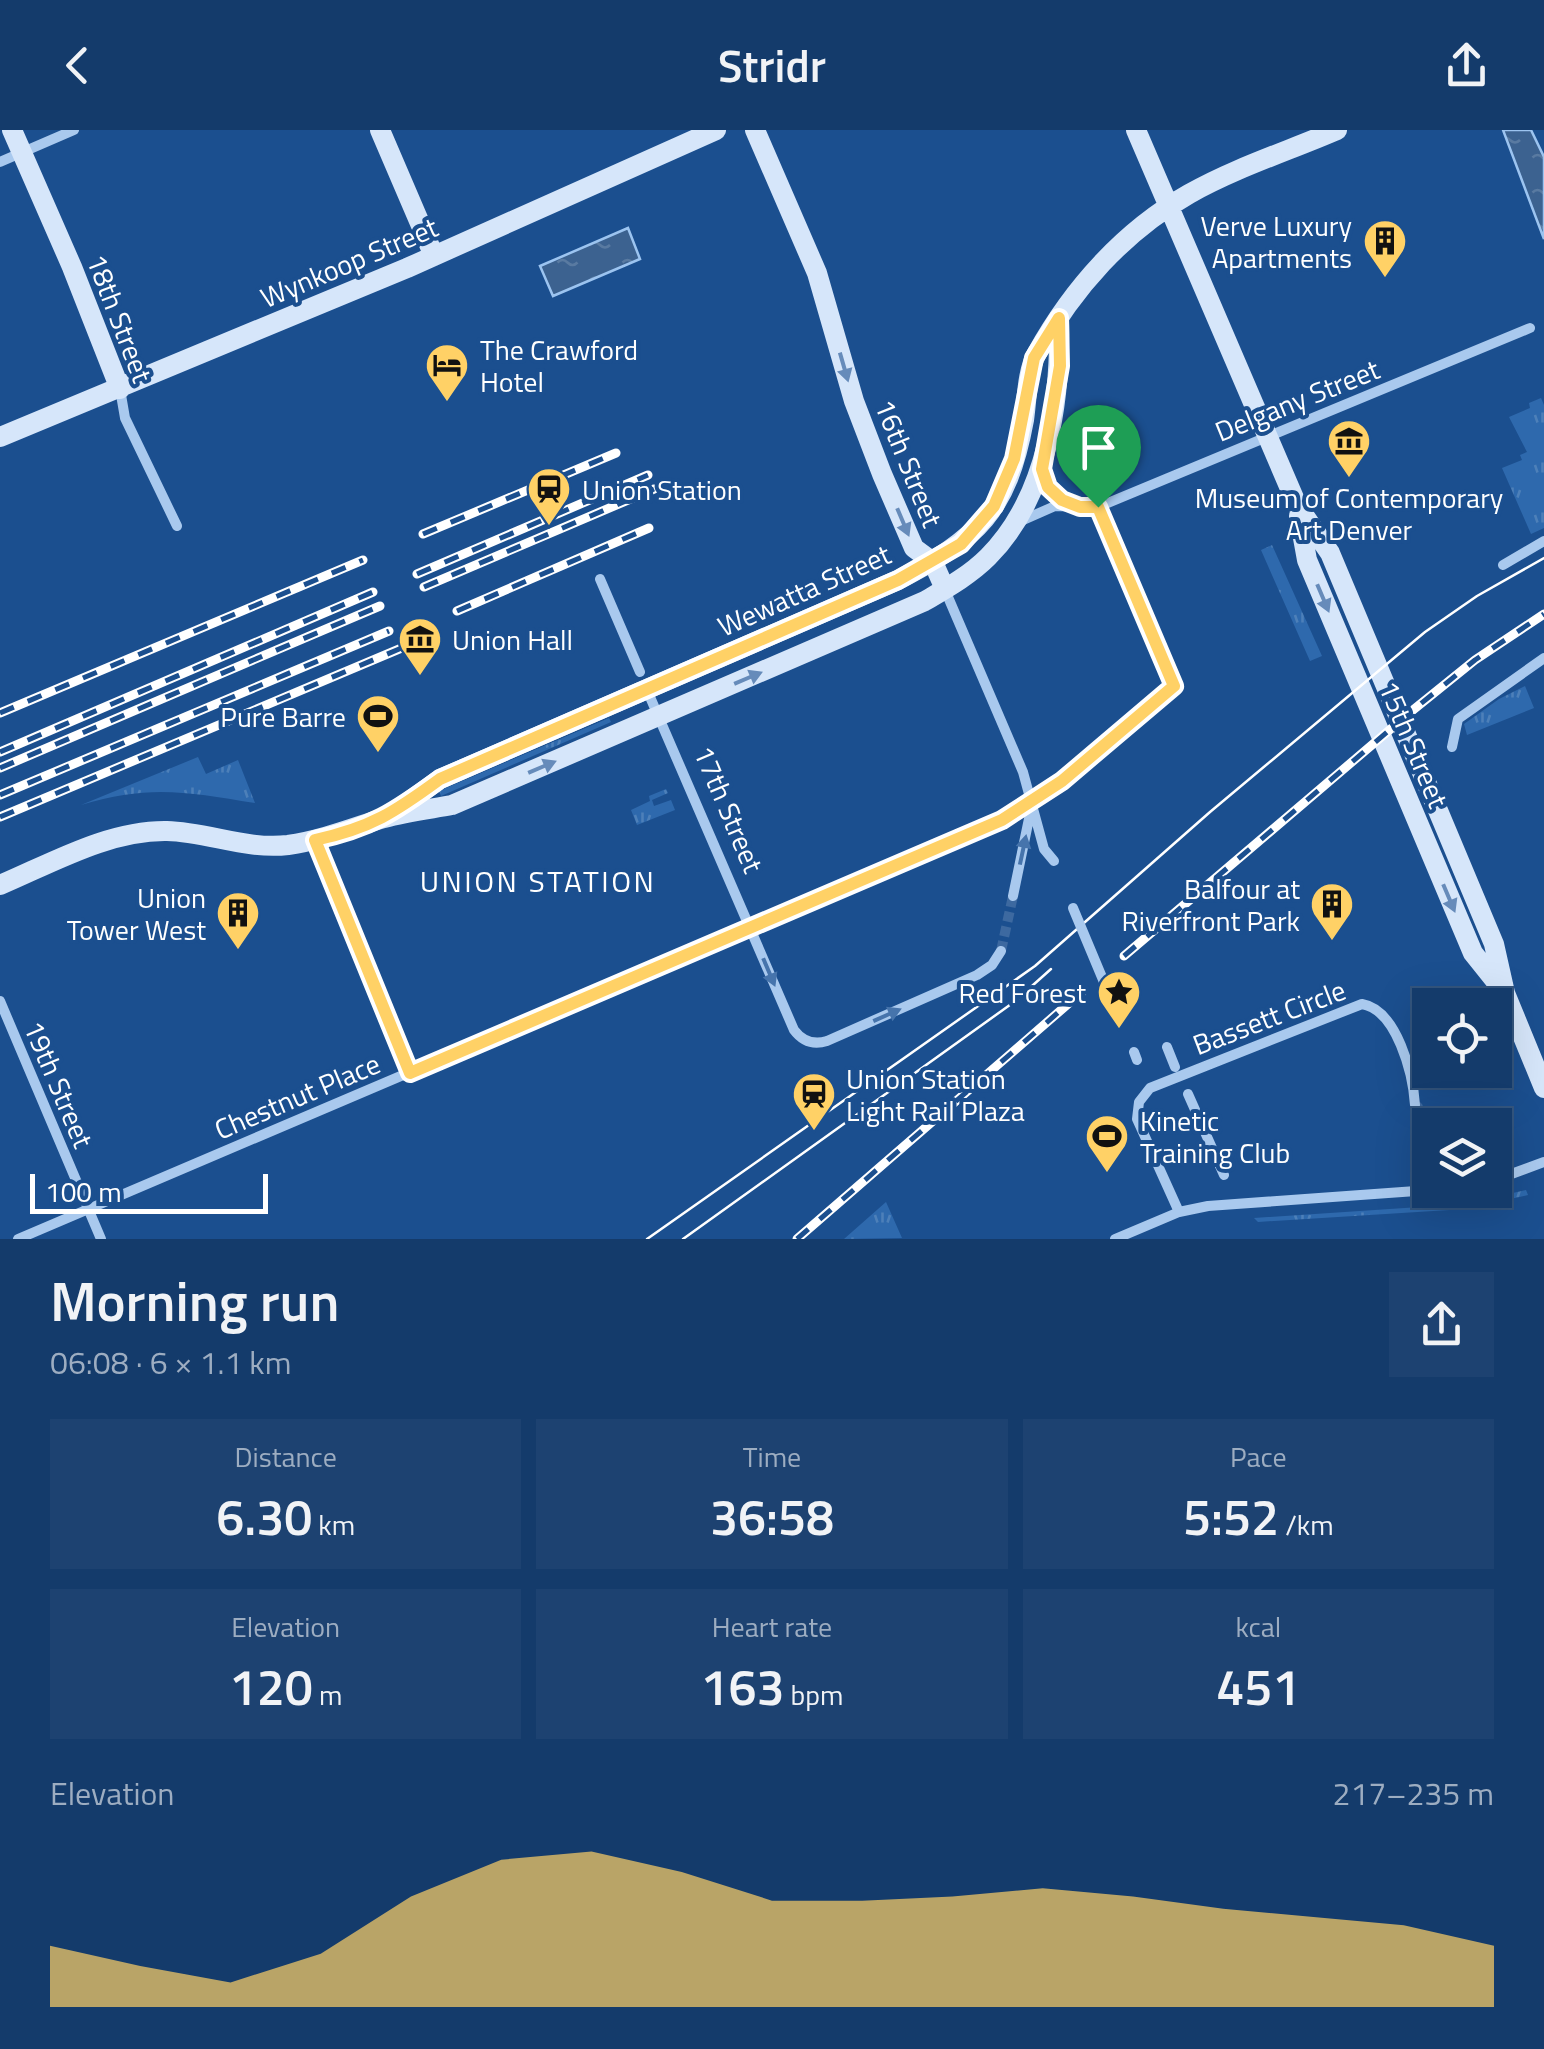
<!DOCTYPE html>
<html lang="en">
<head>
<meta charset="utf-8">
<style>
	body { margin:0; font-family:"Titillium Web",sans-serif; background:#1d4271; color:#f1f3f6; height:100vh; display:flex; flex-direction:column; font-size:38px; white-space:nowrap }
	* { box-sizing:border-box; margin:0 }
	p { font-size:32px; color:#9dadc1 }
	.icon { flex:none; width:55px; height:55px; fill:none; stroke:currentColor; stroke-width:2; stroke-linecap:round; stroke-linejoin:round }
	.map { position:relative; height:1109px; overflow:hidden }
	.side { display:flex; flex-direction:column; background:#143b6b; flex:1 }
	.side>* { flex:none }
	.controls { position:absolute; left:1412px; top:858px; display:grid; gap:20px }
	.controls a { display:grid; place-items:center; width:100px; height:100px; border-radius:0px; background:#143b6b; box-shadow:0 10px 40px #0002,0 0 0 2px #33557e; font-size:50px }
	.scale { position:absolute; left:30px; bottom:25px; width:238px; box-sizing:border-box; padding-left:10px; border:5px solid #fff; border-top:0; font-size:28px; line-height:35px; white-space:nowrap; color:#fff; -webkit-text-stroke:8px #1b4f8f; paint-order:stroke }
	.pin { position:absolute; display:grid; place-items:center; width:85px; height:85px; color:#fff; margin:-102px -42px; border-radius:50% 50% 50% 0; rotate:-45deg; box-shadow:0 0 10px #0007 }
	.pin .icon { rotate:45deg }
	.round { display:grid; place-items:center; flex:none; width:105px; height:105px; border-radius:0px; background:#1d4271 }
	.head { display:flex; align-items:center; justify-content:space-between; height:170px; padding:0 50px }
	h1 { font-size:55px; font-weight:600; line-height:75px }
	.figures { display:grid; grid-template-columns:repeat(3,1fr); gap:15px; height:170px; padding:10px 50px }
	.figures div { display:grid; align-content:center; border-radius:0px; background:#1d4271; text-align:center }
	.figures b { font-size:50px; font-weight:600 }
	.figures small { font-size:28px; font-weight:400 }
	.figures p { font-size:28px }
	.chart { height:280px; padding:20px 50px }
	.chart p { display:flex; justify-content:space-between }
	.chart svg { width:100%; height:180px; margin-top:10px; fill:#ffd166; opacity:.7 }
	header { display:flex; justify-content:space-between; align-items:center; height:130px; padding:0 50px; background:#143b6b; font-size:45px; font-weight:600 }
	.map>svg:first-child { display:block }
	.grass { fill:url(#grass-tufts) }
	.water { fill:url(#water-ripples); stroke:#9cc4f0; stroke-width:2.5 }
	.lines { fill:none; stroke-linecap:round; stroke-linejoin:round }
	.street-tunnel { stroke:#3d69a0; stroke-width:10; stroke-dasharray:10 5; stroke-linecap:butt }
	.street { stroke:#a9c9ee; stroke-width:10 }
	.secondary { stroke:#d6e6fa; stroke-width:20 }
	.tram { stroke:#fff; stroke-width:2.5 }
	.rail-casing { stroke:#fff; stroke-width:9 }
	.rail { stroke:#1b4f8f; stroke-width:5; stroke-dasharray:15; stroke-linecap:butt }
	.street-bridge { stroke:#a9c9ee; stroke-width:10 }
	.oneway { fill:#668bba }
	.oneway2 { fill:#4674ac }
	.route-casing { stroke:#fff; stroke-width:20 }
	.route { stroke:#ffd166; stroke-width:12 }
	.labels { text-anchor:middle; dominant-baseline:central; stroke-width:8; stroke-linejoin:round; paint-order:stroke }
	.poi-label { font-size:28px; fill:#fff; stroke:#1b4f8f; text-anchor:end }
	.street-label { font-size:28px; fill:#fff; stroke:#1b4f8f }
	.neighbourhood-label { font-size:30px; letter-spacing:2.5px; fill:#fff; stroke:#1b4f8f }
</style>
</head>
<body>
<header><svg class="icon" aria-label="back" viewBox="0 0 24 24"><path d="M15 5l-7 7 7 7"/></svg>Stridr<svg class="icon" aria-label="share" viewBox="0 0 24 24"><path d="M12 15V3M7 8l5-5 5 5M5 13v7h14v-7"/></svg></header>
<div class="map">
<svg width="1544" height="1109" viewBox="0 0 1544 1109">
	<defs>
		<pattern id="grass-tufts" width="24" height="20" patternUnits="userSpaceOnUse" patternTransform="scale(2.5)"><rect width="24" height="20" fill="#2e69ad"/><path d="M3 7l-1-3M5 7V3M7 7l1-3M15 17l-1-3M17 17v-4M19 17l1-3" fill="none" stroke="#4d80b9"/></pattern>
		<pattern id="water-ripples" width="26" height="14" patternUnits="userSpaceOnUse" patternTransform="scale(2.5)"><rect width="26" height="14" fill="#3c6290"/><path d="M2 4q2-2 4 0t4 0M15 11q2-2 4 0t4 0" fill="none" stroke="#597aa1"/></pattern>
	</defs>
	<rect width="100%" height="100%" fill="#1b4f8f"/>
	<path class="grass" d="M1541,268L1544,275V398L1531,404L1502,338L1522,330L1520,325L1527,322L1509,287L1530,278L1529,273Z
		M1272,415L1322,526L1310,531L1261,420Z
		M1525,556L1534,578L1467,605L1464,594L1499,569Z
		M609,588L611,592L441,666L439,661Z
		M198,627L206,644L238,630L255,673C188,662 149,654 81,675Z
		M666,659L668,663L652,670L654,676L671,670L675,680L637,695L631,680L650,671L649,666Z
		M1526,1060L1528,1065L1465,1079L1258,1092L1254,1088L1465,1074Z
		M886,1072L902,1108L844,1109Z"/>
	<path class="water" d="M1503,0H1531L1544,27V109Z
		M628,98L640,129L553,166L540,136Z"/>
	<g class="lines">
		<path class="street-tunnel" d="M1001,821L1013,766
			M1415,975L1418,977L1420,1013L1418,1016"/>
		<path class="street" d="M0,32L74,0
			M120,259L125,288L177,396
			M1043,342L1055,364L1069,374
			M1021,391L1055,376L1098,377L1530,198
			M1503,435L1544,411
			M600,449L640,542
			M945,460L1023,642L1044,719L1054,731
			M647,560L794,900C803,912 814,915 827,911L977,845L992,835L1001,821
			M1452,617L1458,589L1544,528
			M315,710L410,943
			M1013,766L1031,679
			M0,871L101,1109
			M1167,917L1175,937
			M1134,922L1137,930
			M1188,964L1224,1045
			M1418,1016L1420,1060
			M1495,1050L1544,1032
			M1179,1082L1137,989L1139,972L1150,958L1362,874C1397,880 1413,944 1415,975
			M18,1109L1002,690L1062,651L1174,556L1098,377
			M1115,1109L1179,1082L1208,1076L1430,1060"/>
		<path class="secondary" d="M12,0L72,137L120,259
			M380,0L434,126
			M755,0L817,143L854,271L882,344L914,418L933,432L945,459
			M1136,0L1297,375L1330,423L1494,814L1505,863L1544,958
			M0,307L407,138L716,0
			M1299,386L1307,430L1473,823L1501,858
			M393,683L440,649L898,450C978,408 1007,382 1024,290C1027,269 1027,241 1037,223C1073,158 1124,101 1189,64C1235,38 1288,21 1337,0
			M0,755C52,733 109,700 167,701C208,702 247,720 288,715C322,710 352,698 384,688C406,682 430,679 452,675L925,471C947,458 970,445 988,427C1048,367 1061,269 1059,188"/>
		<path class="tram" d="M647,1109L1035,836L1210,682L1425,502L1477,466L1544,428
			M683,1109L1014,872L1051,839"/>
		<g class="rail-casing">
			<path id="rail" d="M423,404L616,323
				M417,444L648,345
				M424,457L654,359
				M457,481L649,398
				M0,583L363,430
				M0,622L373,462
				M0,638L380,476
				M0,665L389,501
				M0,687L404,517
				M1124,826L1413,580L1475,530L1544,484
				M797,1109L1083,861"/>
		</g>
		<use href="#rail" class="rail"/>
		<path class="street-bridge" d="M1073,778L1114,876"/>
	</g>
	<defs><path id="oneway-solid" d="M-6-.8H1V-3.2L6.5 0L1 3.2V.8H-6Z" transform="scale(2.5)"/></defs>
	<g class="oneway">
		<use href="#oneway-solid" transform="translate(844 237) rotate(74)"/>
		<use href="#oneway-solid" transform="translate(903 392) rotate(67)"/>
		<use href="#oneway-solid" transform="translate(1323 468) rotate(67)"/>
		<use href="#oneway-solid" transform="translate(748 548) rotate(-23)"/>
		<use href="#oneway-solid" transform="translate(542 637) rotate(-23)"/>
		<use href="#oneway-solid" transform="translate(1449 768) rotate(67)"/>
	</g>
	<g class="oneway2">
		<use href="#oneway-solid" transform="translate(1023 720) rotate(-78)"/>
		<use href="#oneway-solid" transform="translate(769 842) rotate(67)"/>
		<use href="#oneway-solid" transform="translate(887 885) rotate(-24)"/>
	</g>
	<g class="lines">
		<g class="route-casing">
			<path id="route" d="M1059,188L1060,236L1042,339L1048,357L1062,370L1080,377H1098L1174,556L1062,651L1002,690L410,943L315,710C371,698 395,682 440,649L898,450L961,414L994,376L1014,329L1034,228Z"/>
		</g>
		<use href="#route" class="route"/>
	</g>
	<defs>
		<g id="building-pin" transform="scale(2.25)"><path d="M0 17L-7.5 6A9.5 9.5 0 1 1 7.5 6Z" fill="#ffd166" stroke="#1b4f8f"/><path d="M-4-6H4V6H1V3H-1V6H-4ZM-2.5-4.3h1.7v1.8h-1.7ZM.8-4.3h1.7v1.8H.8ZM-2.5-1h1.7V.8h-1.7ZM.8-1h1.7V.8H.8Z" fill="#111"/></g>
		<g id="hotel-pin" transform="scale(2.25)"><path d="M0 17L-7.5 6A9.5 9.5 0 1 1 7.5 6Z" fill="#ffd166" stroke="#1b4f8f"/><path d="M-6-4.5h1.5V1H6V5H4.5V3h-9V5H-6ZM-4 0a1.8 1.8 0 1 1 3.6 0ZM.5 0V-2.5h3Q6-2.5 6 0Z" fill="#111"/></g>
		<g id="museum-pin" transform="scale(2.25)"><path d="M0 17L-7.5 6A9.5 9.5 0 1 1 7.5 6Z" fill="#ffd166" stroke="#1b4f8f"/><path d="M0-6L6-3V-2H-6V-3ZM-5-1h2V3h-2ZM-1-1h2V3h-2ZM3-1h2V3H3ZM-6 4H6V6H-6Z" fill="#111"/></g>
		<g id="station-pin" transform="scale(2.25)"><path d="M0 17L-7.5 6A9.5 9.5 0 1 1 7.5 6Z" fill="#ffd166" stroke="#1b4f8f"/><path d="M-3-6H3Q5-6 5-4V2Q5 4 3 4L4.5 6H3L1.5 4h-3L-3 6H-4.5L-3 4Q-5 4-5 2V-4Q-5-6-3-6ZM-3.5-4v3h7v-3ZM-3.5 1v1.5H-2V1ZM2 1v1.5H3.5V1Z" fill="#111"/></g>
		<g id="stadium-pin" transform="scale(2.25)"><path d="M0 17L-7.5 6A9.5 9.5 0 1 1 7.5 6Z" fill="#ffd166" stroke="#1b4f8f"/><path d="M0-5a6.5 5 0 1 0 0 10a6.5 5 0 1 0 0-10ZM-3.5-1.8h7v3.6h-7Z" fill="#111"/></g>
		<g id="sight-pin" transform="scale(2.25)"><path d="M0 17L-7.5 6A9.5 9.5 0 1 1 7.5 6Z" fill="#ffd166" stroke="#1b4f8f"/><path d="M0-6L1.8-2.2L6-1.7L2.9 1.2L3.7 5.4L0 3.3L-3.7 5.4L-2.9 1.2L-6-1.7L-1.8-2.2Z" fill="#111"/></g>
	</defs>
	<g fill-rule="evenodd">
		<use href="#building-pin" x="1385" y="111"/>
		<use href="#hotel-pin" x="447" y="235"/>
		<use href="#museum-pin" x="1349" y="311"/>
		<use href="#station-pin" x="549" y="359"/>
		<use href="#museum-pin" x="420" y="509"/>
		<use href="#stadium-pin" x="378" y="586"/>
		<use href="#building-pin" x="1332" y="774"/>
		<use href="#building-pin" x="238" y="783"/>
		<use href="#sight-pin" x="1119" y="862"/>
		<use href="#station-pin" x="814" y="964"/>
		<use href="#stadium-pin" x="1107" y="1006"/>
	</g>
	<g class="labels">
		<g class="poi-label">
			<text x="1352" y="95">Verve Luxury<tspan x="1352" dy="32">Apartments</tspan></text>
			<text x="480" y="219" text-anchor="start">The Crawford<tspan x="480" dy="32">Hotel</tspan></text>
			<text x="582" y="359" text-anchor="start">Union Station</text>
			<text x="1349" y="367" text-anchor="middle">Museum of Contemporary<tspan x="1349" dy="32">Art Denver</tspan></text>
			<text x="452" y="509" text-anchor="start">Union Hall</text>
			<text x="346" y="586">Pure Barre</text>
			<text x="1300" y="758">Balfour at<tspan x="1300" dy="32">Riverfront Park</tspan></text>
			<text x="206" y="767">Union<tspan x="206" dy="32">Tower West</tspan></text>
			<text x="1086" y="862">Red Forest</text>
			<text x="846" y="948" text-anchor="start">Union Station<tspan x="846" dy="32">Light Rail Plaza</tspan></text>
			<text x="1140" y="990" text-anchor="start">Kinetic<tspan x="1140" dy="32">Training Club</tspan></text>
		</g>
		<g class="street-label">
			<text transform="translate(349 132) rotate(-23)">Wynkoop Street</text>
			<text transform="translate(120 188) rotate(69)">18th Street</text>
			<text transform="translate(1297 270) rotate(-22)">Delgany Street</text>
			<text transform="translate(909 333) rotate(68)">16th Street</text>
			<text transform="translate(804 460) rotate(-24)">Wewatta Street</text>
			<text transform="translate(1414 614) rotate(67)">15th Street</text>
			<text transform="translate(729 679) rotate(67)">17th Street</text>
			<text transform="translate(1269 887) rotate(-21)">Bassett Circle</text>
			<text transform="translate(59 954) rotate(67)">19th Street</text>
			<text transform="translate(297 966) rotate(-23)">Chestnut Place</text>
		</g>
		<g class="neighbourhood-label">
			<text x="538" y="751">UNION STATION</text>
		</g>
	</g>
</svg>
<div class="controls">
<a><svg class="icon" aria-label="locate" viewBox="0 0 24 24"><circle cx="12" cy="12" r="6"/><path d="M12 2v4M12 18v4M2 12h4M18 12h4"/></svg></a>
<a><svg class="icon" aria-label="layers" viewBox="0 0 24 24"><path d="M12 4l9 5-9 5-9-5zM3 14l9 5 9-5"/></svg></a>
</div>
<div class="scale">100 m</div>
<div class="pin" style="left:1098px;top:377px;background:#1e9e55"><svg class="icon" aria-label="arrive" viewBox="0 0 24 24"><path d="M6 21V4h12l-3 4 3 4H6"/></svg></div>
</div>
<section class="side">
<div class="head"><div><h1>Morning run</h1><p>06:08 · 6 × 1.1 km</p></div><a class="round"><svg class="icon" aria-label="share" viewBox="0 0 24 24"><path d="M12 15V3M7 8l5-5 5 5M5 13v7h14v-7"/></svg></a></div>
<div class="figures">
<div><p>Distance</p><b>6.30<small> km</small></b></div>
<div><p>Time</p><b>36:58</b></div>
<div><p>Pace</p><b>5:52<small> /km</small></b></div>
</div>
<div class="figures">
<div><p>Elevation</p><b>120<small> m</small></b></div>
<div><p>Heart rate</p><b>163<small> bpm</small></b></div>
<div><p>kcal</p><b>451</b></div>
</div>
<div class="chart"><p><span>Elevation</span>217–235 m</p>
<svg viewBox="0 0 160 44" preserveAspectRatio="none"><path d="M0 44V29L10 34L20 38L30 31L40 17L50 8L60 6L70 11L80 18L90 18L100 17L110 15L120 17L130 20L140 22L150 24L160 29V44z"/></svg>
</div>
</section>
</body>
</html>
